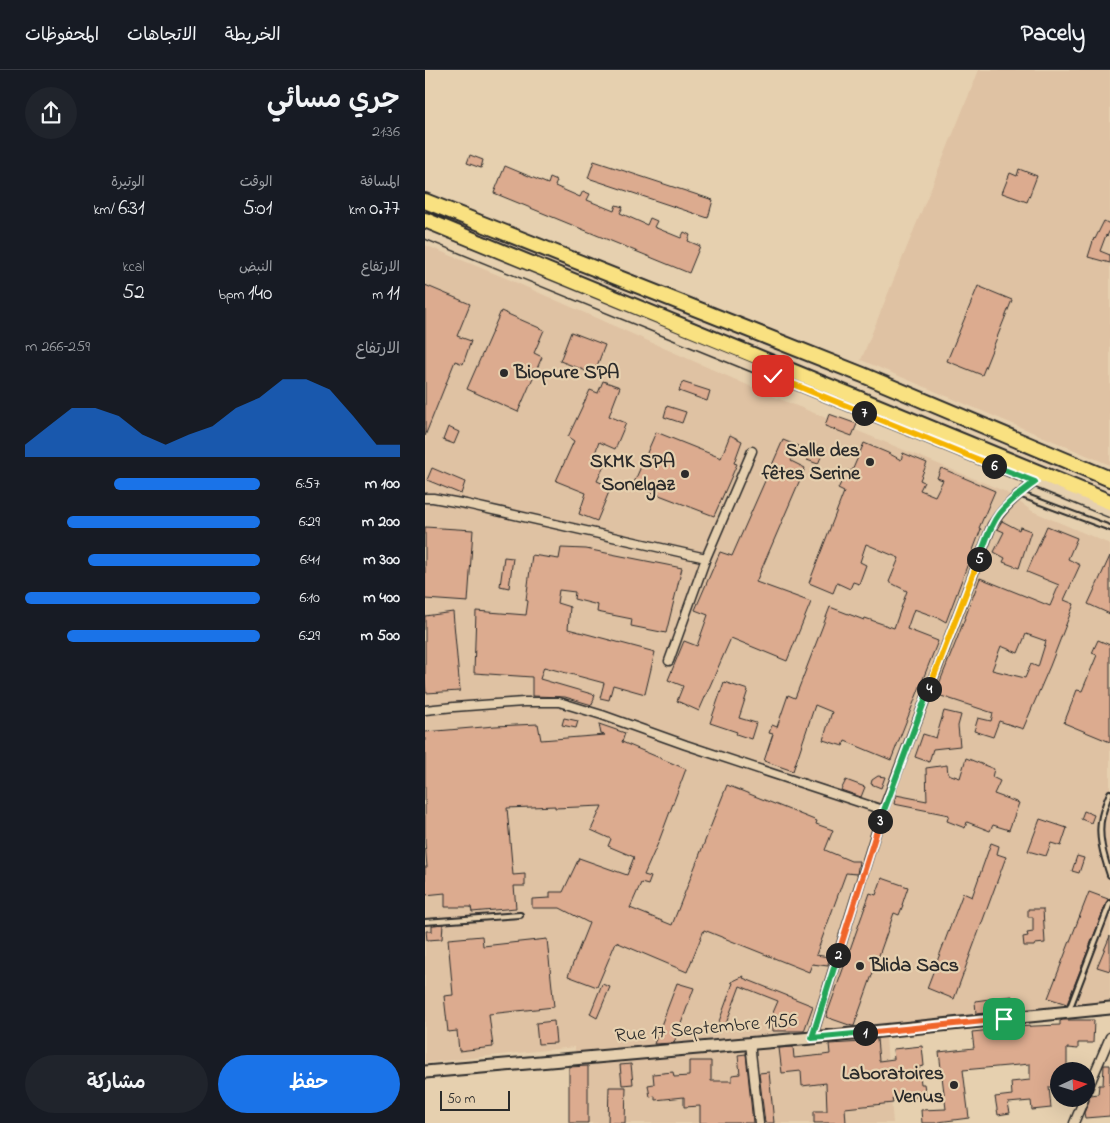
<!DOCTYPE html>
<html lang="ar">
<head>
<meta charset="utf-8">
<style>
	body { margin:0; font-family:"Indie Flower","Playpen Sans Arabic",sans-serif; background:#20242c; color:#f1f3f6; direction:rtl; height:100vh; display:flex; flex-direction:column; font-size:19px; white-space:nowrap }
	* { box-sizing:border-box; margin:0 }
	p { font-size:16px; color:#9ea1a6 }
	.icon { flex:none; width:28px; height:28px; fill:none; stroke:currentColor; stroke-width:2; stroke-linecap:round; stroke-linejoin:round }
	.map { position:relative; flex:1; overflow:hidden; direction:ltr }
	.side { display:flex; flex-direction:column; background:#171b24; width:425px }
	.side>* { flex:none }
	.needle { width:32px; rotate:86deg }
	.buttons { position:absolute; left:625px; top:992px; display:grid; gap:10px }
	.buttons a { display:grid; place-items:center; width:45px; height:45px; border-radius:50%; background:#171b24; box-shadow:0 5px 20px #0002; font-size:25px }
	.scale { position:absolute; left:15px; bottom:12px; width:70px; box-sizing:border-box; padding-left:5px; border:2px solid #2b2b2b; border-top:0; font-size:14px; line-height:18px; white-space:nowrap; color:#2b2b2b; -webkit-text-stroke:4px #e6d0af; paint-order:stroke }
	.pin { position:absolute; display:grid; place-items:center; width:42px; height:42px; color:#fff; margin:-21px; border-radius:10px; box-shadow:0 2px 8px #0006 }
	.km { position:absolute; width:25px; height:25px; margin:-12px; border-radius:50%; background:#222; color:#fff; font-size:14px; line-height:25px; text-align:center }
	.round { display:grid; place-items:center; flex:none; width:52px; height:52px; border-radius:26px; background:#20242c }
	.summary { display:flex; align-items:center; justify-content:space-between; height:85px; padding:0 25px }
	h1 { font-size:28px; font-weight:600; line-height:38px }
	.metrics { display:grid; grid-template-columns:repeat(3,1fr); gap:8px; height:85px; padding:5px 25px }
	.metrics div { display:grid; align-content:center }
	.metrics b { font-size:21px; font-weight:600 }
	.metrics small { font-size:14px; font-weight:400 }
	.metrics p { font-size:14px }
	.chart { height:140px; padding:10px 25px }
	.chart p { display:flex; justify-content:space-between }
	.chart svg { width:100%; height:90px; margin-top:5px; fill:#1a73e8; opacity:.7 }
	.cta { display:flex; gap:10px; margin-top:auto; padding:10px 25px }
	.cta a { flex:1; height:58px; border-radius:30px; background:#1a73e8; color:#fff; font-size:20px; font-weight:600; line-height:58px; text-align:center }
	.cta a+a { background:#20242c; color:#f1f3f6 }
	ul { padding:0 25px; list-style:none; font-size:16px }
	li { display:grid; grid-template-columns:80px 60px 1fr; align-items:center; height:38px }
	li i { height:12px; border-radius:6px; background:#1a73e8 }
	header { display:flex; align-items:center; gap:30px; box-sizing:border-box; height:70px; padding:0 25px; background:#171b24; border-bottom:1px solid #363941 }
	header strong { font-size:24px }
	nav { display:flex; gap:28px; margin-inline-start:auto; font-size:18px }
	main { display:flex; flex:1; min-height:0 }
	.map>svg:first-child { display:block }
	.built { fill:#dfc2a3 }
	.building { fill:#dcab8f; stroke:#2b2b2b; fill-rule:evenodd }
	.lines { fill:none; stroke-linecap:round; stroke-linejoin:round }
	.service-casing { stroke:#2b2b2b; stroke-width:8 }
	.minor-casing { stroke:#2b2b2b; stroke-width:11 }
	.secondary-casing { stroke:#2b2b2b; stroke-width:15 }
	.trunk-casing { stroke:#2b2b2b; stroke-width:18 }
	.service { stroke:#e6d0af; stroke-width:4 }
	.minor { stroke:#e6d0af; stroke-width:8 }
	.secondary { stroke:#e6d0af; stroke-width:11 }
	.trunk { stroke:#f9e181; stroke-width:14 }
	.split-1-casing { stroke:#fff; stroke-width:10 }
	.split-2-casing { stroke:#fff; stroke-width:10 }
	.split-3-casing { stroke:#fff; stroke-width:10 }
	.split-4-casing { stroke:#fff; stroke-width:10 }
	.split-5-casing { stroke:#fff; stroke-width:10 }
	.split-6-casing { stroke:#fff; stroke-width:10 }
	.split-7-casing { stroke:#fff; stroke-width:10 }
	.split-8-casing { stroke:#fff; stroke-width:10 }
	.split-1 { stroke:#f0652b; stroke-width:6 }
	.split-2 { stroke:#22a559; stroke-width:6 }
	.split-3 { stroke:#f0652b; stroke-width:6 }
	.split-4 { stroke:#22a559; stroke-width:6 }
	.split-5 { stroke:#f5b400; stroke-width:6 }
	.split-6 { stroke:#22a559; stroke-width:6 }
	.split-7 { stroke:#f5b400; stroke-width:6 }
	.split-8 { stroke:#f5b400; stroke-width:6 }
	.poi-dot { fill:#2b2b2b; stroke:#e6d0af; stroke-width:2 }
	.labels { text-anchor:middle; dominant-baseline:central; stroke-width:4.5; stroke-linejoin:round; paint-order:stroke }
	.poi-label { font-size:20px; font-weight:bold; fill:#2b2b2b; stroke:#e6d0af; text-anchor:end }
	.street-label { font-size:20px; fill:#2b2b2b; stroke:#e6d0af }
</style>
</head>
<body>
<header>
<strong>Pacely</strong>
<nav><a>الخريطة</a><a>الاتجاهات</a><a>المحفوظات</a></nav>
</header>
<main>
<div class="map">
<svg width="685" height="1053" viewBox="0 0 685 1053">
	<rect width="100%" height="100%" fill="#e6d0af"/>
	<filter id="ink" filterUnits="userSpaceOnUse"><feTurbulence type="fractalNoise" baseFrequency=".02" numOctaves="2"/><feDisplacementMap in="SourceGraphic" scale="10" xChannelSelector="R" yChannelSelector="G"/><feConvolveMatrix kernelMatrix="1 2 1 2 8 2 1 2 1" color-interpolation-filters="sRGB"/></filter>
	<g filter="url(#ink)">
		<path class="built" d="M554,0H685V395L436,290Z
			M0,175L83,209L345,325L579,421L607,441L685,474V932L460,956L468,1053H148L150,977L0,993Z"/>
		<path class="building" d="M45,85L58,90L56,98L42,93Z
			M169,91L288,130L283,148L163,108Z
			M80,96L123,114L125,108L132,111L130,116L155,127L158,121L165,124L162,130L189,141L191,135L198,137L195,143L222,155L225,148L232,151L229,157L256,168L259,162L265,165L263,171L275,176L264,203L69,123Z
			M594,99L612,106L602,132L577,123L585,103L592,106Z
			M679,151L685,154V160L682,166L681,165L675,181L685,185V193L663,187L669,168L670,169Z
			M0,215L45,234L32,266L46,271L38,294L30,291L0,366Z
			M553,216L587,230L557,305L522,291Z
			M76,241L119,260L109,283L117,287L93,342L42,319Z
			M146,262L180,275L169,304L135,291Z
			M178,311L195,317L184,346L201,353L190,379L174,372L168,389L180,394L172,411L186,417L172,451L154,444L161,423L131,411L149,371L143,367L165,320L173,323Z
			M257,312L285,321L282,331L254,321Z
			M242,336L261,342L257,353L239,347Z
			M404,344L432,354L427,366L400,356Z
			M23,357L34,362L29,374L18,370Z
			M231,362L296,388L305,365L317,371L309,393L312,394L289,446L208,415Z
			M358,370L373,376L366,391L380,398L331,512L386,532L362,591L306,568L274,641L252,631L258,616L243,610L259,571L272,576L283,545L270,540L295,482L307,486Z
			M439,373L463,383L476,390L478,383L502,393L495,410L499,412L495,420L510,426L518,410L512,408L516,398L570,421L554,458L556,459L521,552L514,548L489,539L482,559L513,571L466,690L420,671L418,676L398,670L407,642L390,635L368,701L339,691L348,664L344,663L347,655L352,657L363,625L370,628L405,537L439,550L440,548L469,558L482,521L464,512L474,488L441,474L435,492L441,495L434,514L428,512L425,519L412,513L408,523L384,513L419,422L413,419L422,400L427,401Z
			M388,375L399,380L393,394L382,390Z
			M7,398L40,412L36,424L2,410Z
			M577,451L594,460L595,457L606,461L594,498L578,492L580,488L569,482L579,462L572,459Z
			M622,456L652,468L643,489L655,495L639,530L649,534L625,596L598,659L574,651L568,667L549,661L553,648L566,651L568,643L510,624L532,569L555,508L625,536L634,515L602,502ZM601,564L621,571L613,597L606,594L600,608L567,600L576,576L593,583Z
			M0,457L48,460L43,532L0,529Z
			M136,478L161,479L257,498L241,563L206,556L207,549L172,542L173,535L149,529L150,522L134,520L132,533L145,537L143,559L230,582L220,624L188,615L184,630L175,628L179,613L119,597L115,609L170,625L167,635L140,627L107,626V607L49,603L51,541L101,545L103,531L101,530L107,485L134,489Z
			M685,486V544L663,534Z
			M79,487L88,488L84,518L75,516Z
			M28,542L35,621L1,623L0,610V546Z
			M673,570L685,575V672L639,653L652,620L657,621L672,585L667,583Z
			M299,612L323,620L314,648L331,653L326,669L311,664L312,662L285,653Z
			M519,641L536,645L533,656L535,676L508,679L504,692L490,687L498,664L511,668Z
			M139,648L153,651L151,658L137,655Z
			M113,654L116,670L180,665L176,664L174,654L200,663L197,672L261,699L234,771L219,805L226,807L223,815L216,813L205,838L247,855L302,715L392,751L391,754L408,760L400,780L426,791H434L432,804L421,803L391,885L404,887L403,896L387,894L384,902L279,860L262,902L191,872L172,917L143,906L164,853L135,838H107V829L125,828V822H138L154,788L202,805L209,787L183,776L186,769L166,760L177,736L130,738V736L82,738L88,805L100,804V816H89L91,838L47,842L46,837H20V823L0,825V797H2L0,773V662L70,656Z
			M541,688L569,699L567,707L575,711L569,724L594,733L584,760L568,755L565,761L542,752L540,758L522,751L524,745L469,734L471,725L502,731L501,698L522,695L523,704L535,708Z
			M453,706L460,707L456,718L446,714L447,710Z
			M421,710L440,717L436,727L416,720Z
			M659,741L669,745L666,753L656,749Z
			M615,749L642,758L636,776L626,773L621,786L603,781Z
			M566,773L574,776L572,784L581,787L529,929L502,918L538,823L547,827Z
			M652,786L659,788L654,803L647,801Z
			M457,808L483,817L477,835H478L474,845L469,843L429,956H427L401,947L445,823L451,825Z
			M664,822L683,829L642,934L623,928Z
			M603,839H618L620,873L610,874L609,876H599L598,867L603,866L602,863L608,862V847H603Z
			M18,854L17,869L2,870L1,861H7V855Z
			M57,866L58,876L122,869L129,937L64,944L68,977L34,981L32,961L23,962L19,926L28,925L23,869Z
			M685,866V901L672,897Z
			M319,906L318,908L388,936L379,961H348L347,945L353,931L315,916L299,959L292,957L308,913L306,912Z
			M252,913L269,918L249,973L229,974Z
			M177,914L185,917L172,948L165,944Z
			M587,926L589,940L551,944L550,931Z
			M638,950H669L668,973H653V979L642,978V1001H634V1017H624L626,1038L607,1040L606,1031L583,1033L585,1043L573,1045L570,1027L587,1025L586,1012L605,1010V994L538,1000L544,1048L513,1052V1053H497L496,1040L521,1039L514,982L549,978L547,962L586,958V957L635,955V951Z
			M129,951L131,973L113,974L111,953Z
			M452,969L454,991L469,989L468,979L497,976L499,996L494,997L496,1014H499L501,1026L467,1029L468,1033L420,1038L421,1053H389V1041H402L401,1013L377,1016L376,1001L357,1003L354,978L368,977L369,988L398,985L405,984L404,974L439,972L438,970Z
			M321,984L328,1053H275V1036L259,1037V1027L230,1030V1026L225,1027L223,1015L229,1014L228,1004L248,1002L249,1007L264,1006V991H286V1011H307V1005L315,1004L313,985Z
			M206,994L208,1014L197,1015L195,995Z
			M679,995H685V1046L660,1048L659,1043L664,1031V1027L666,1025L673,1024L674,1015H678Z
			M163,996V1053H144V997Z
			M344,1002L349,1053H340L334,1003Z
			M184,1017H201L200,1053H183Z"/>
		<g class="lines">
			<g class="service-casing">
				<path id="service" d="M594,424L685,458
					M685,723C682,730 679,738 677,746C672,765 679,787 685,805
					M0,852L95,845
					M644,940L685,833"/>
			</g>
			<g class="minor-casing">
				<path id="minor" d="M0,164L685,443
					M0,428H8L41,434L281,488
					M244,591L281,488L327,381
					M0,640L29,637L99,632H134L177,645L261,675L458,740
					M387,968L458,740L567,455C578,437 593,425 610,412
					M325,973L334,1053
					M661,1023L685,967
					M649,1053L659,1029"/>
			</g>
			<g class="secondary-casing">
				<path id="secondary" d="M0,1002L387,968L685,938"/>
			</g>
			<g class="trunk-casing">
				<path id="trunk" d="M0,131L438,305L685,409
					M0,150L685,432"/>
			</g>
			<use href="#service" class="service"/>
			<use href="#minor" class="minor"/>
			<use href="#secondary" class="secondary"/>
			<use href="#trunk" class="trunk"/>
		</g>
	</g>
	<g class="lines" filter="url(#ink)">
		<g class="split-1-casing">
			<path id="split-1" d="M440,963L579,949"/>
		</g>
		<g class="split-2-casing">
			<path id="split-2" d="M413,885L387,968L440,963"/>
		</g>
		<g class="split-3-casing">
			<path id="split-3" d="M413,885L455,751"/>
		</g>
		<g class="split-4-casing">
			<path id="split-4" d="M455,751L504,619"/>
		</g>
		<g class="split-5-casing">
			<path id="split-5" d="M504,619L554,489"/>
		</g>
		<g class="split-6-casing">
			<path id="split-6" d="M554,489C560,474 564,457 574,444C583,432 597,422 610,412L569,396"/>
		</g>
		<g class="split-7-casing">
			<path id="split-7" d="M439,343L569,396"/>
		</g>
		<g class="split-8-casing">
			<path id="split-8" d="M348,306L439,343"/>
		</g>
		<use href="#split-1" class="split-1"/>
		<use href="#split-2" class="split-2"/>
		<use href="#split-3" class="split-3"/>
		<use href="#split-4" class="split-4"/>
		<use href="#split-5" class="split-5"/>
		<use href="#split-6" class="split-6"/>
		<use href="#split-7" class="split-7"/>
		<use href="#split-8" class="split-8"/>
	</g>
	<g class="poi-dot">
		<circle cx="79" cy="303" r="5"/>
		<circle cx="445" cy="392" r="5"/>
		<circle cx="260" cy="404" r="5"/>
		<circle cx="435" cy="896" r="5"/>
		<circle cx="529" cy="1015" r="5"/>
	</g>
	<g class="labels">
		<g class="poi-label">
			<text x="89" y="303" text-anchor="start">Biopure SPA</text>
			<text x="435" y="381">Salle des<tspan x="435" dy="23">fêtes Serine</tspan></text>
			<text x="250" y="392">SKMK SPA<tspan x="250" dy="23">Sonelgaz</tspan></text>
			<text x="445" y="896" text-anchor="start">Blida Sacs</text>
			<text x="519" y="1004">Laboratoires<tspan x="519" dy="23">Venus</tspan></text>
		</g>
		<g class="street-label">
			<text transform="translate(281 959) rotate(-5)">Rue 17 Septembre 1956</text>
		</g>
	</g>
</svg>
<div class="buttons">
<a><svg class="needle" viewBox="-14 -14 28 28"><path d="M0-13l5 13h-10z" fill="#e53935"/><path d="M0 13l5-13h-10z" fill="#9ea1a6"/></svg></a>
</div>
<div class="scale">50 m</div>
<div class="pin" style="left:579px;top:949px;background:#1e9e55"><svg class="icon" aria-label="arrive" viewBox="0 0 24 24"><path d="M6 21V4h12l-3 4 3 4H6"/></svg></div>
<div class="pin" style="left:348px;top:306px;background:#d93025"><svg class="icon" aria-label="check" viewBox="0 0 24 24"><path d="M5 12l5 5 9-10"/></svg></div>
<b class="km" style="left:440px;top:963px">1</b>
<b class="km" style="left:413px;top:885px">2</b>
<b class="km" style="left:455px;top:751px">3</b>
<b class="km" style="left:504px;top:619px">4</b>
<b class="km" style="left:554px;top:489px">5</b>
<b class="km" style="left:569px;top:396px">6</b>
<b class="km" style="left:439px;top:343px">7</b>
</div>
<section class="side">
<div class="summary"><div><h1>جري مسائي</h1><p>21:36</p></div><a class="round"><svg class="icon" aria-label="share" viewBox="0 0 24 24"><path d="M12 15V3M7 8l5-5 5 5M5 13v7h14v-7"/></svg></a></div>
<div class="metrics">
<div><p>المسافة</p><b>0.77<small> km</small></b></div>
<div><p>الوقت</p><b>5:01</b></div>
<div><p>الوتيرة</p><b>6:31<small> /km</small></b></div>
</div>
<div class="metrics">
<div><p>الارتفاع</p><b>11<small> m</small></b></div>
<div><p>النبض</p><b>140<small> bpm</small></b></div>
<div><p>kcal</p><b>52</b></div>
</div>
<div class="chart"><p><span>الارتفاع</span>259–266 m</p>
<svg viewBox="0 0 160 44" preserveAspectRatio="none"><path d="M0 44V38L10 29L20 20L30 20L40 24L50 33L60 38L70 33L80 29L90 20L100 15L110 6L120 6L130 11L140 24L150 38L160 38V44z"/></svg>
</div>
<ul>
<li><b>100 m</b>6:57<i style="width:62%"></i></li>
<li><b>200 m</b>6:29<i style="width:82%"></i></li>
<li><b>300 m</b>6:41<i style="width:73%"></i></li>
<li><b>400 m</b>6:10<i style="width:100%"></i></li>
<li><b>500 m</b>6:29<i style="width:82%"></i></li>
</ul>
<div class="cta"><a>حفظ</a><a>مشاركة</a></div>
</section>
</main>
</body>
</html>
